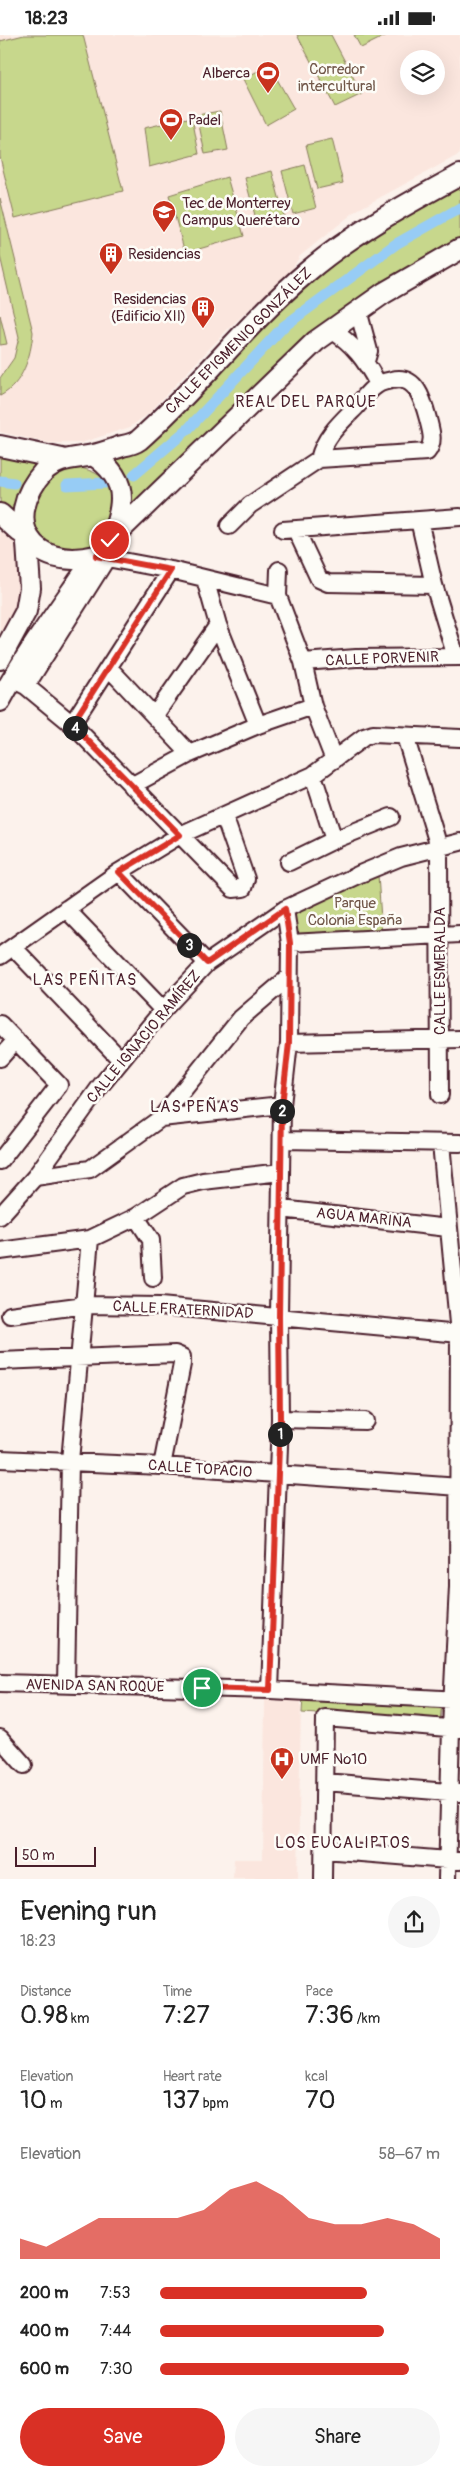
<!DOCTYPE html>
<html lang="en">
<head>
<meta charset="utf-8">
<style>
	body { margin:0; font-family:Pangolin,sans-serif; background:#f6f6f6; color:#222; height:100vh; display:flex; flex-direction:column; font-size:19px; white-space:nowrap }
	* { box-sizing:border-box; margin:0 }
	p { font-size:16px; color:#767676 }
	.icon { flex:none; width:28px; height:28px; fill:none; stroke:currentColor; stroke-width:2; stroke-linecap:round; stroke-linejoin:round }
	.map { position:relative; height:1844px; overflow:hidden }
	.drawer { display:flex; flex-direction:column; background:#fff; flex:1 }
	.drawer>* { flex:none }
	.tools { position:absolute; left:400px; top:15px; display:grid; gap:10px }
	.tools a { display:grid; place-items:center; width:45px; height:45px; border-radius:50%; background:#fff; box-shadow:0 5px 20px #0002; font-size:25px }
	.scale { position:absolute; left:15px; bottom:12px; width:81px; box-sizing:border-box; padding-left:5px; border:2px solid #4a1f2b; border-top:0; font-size:14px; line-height:18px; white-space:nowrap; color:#4a1f2b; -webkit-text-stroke:4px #fdfcf7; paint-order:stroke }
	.pin { position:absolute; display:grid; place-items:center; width:42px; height:42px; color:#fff; margin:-21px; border:2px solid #fff; border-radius:50%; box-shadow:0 1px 5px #0007 }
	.km { position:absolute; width:25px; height:25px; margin:-12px; border-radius:50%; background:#222; color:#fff; font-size:14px; line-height:25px; text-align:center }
	.round { display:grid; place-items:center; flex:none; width:52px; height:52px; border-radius:26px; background:#f6f6f6 }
	.head { display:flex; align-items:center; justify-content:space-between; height:85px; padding:0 20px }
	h1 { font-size:28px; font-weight:600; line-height:38px }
	.stats { display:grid; grid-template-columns:repeat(3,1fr); gap:8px; height:85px; padding:5px 20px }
	.stats div { display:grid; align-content:center }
	.stats b { font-size:25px; font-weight:600 }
	.stats small { font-size:14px; font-weight:400 }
	.stats p { font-size:14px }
	.chart { height:140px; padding:10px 20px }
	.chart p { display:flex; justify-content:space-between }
	.chart svg { width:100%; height:90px; margin-top:5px; fill:#d93025; opacity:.7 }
	.button { display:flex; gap:10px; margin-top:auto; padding:10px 20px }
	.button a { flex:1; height:58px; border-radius:30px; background:#d93025; color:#fff; font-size:20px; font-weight:600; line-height:58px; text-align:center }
	.button a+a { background:#f6f6f6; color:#222 }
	ul { padding:0 20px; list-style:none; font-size:16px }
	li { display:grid; grid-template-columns:80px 60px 1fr; align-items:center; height:38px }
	li i { height:12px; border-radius:6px; background:#d93025 }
	.status { display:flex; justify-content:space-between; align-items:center; height:35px; padding:0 25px; background:#fff; direction:ltr }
	.status svg { height:14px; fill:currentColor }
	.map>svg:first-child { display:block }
	.built { fill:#fbe6de; fill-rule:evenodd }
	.green { fill:#c7d78c; stroke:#887b5c }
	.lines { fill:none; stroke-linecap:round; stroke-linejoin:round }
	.canal { stroke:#97ccf5; stroke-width:11 }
	.minor-casing { stroke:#4a1f2b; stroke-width:20 }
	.major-casing { stroke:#4a1f2b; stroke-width:24 }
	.minor { stroke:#fdfcf7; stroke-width:16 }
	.major { stroke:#fdfcf7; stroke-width:20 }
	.route-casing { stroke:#fff; stroke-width:10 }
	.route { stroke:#d93025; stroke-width:6 }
	.labels { text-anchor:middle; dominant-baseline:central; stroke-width:5; stroke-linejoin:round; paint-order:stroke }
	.park-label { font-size:15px; fill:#705648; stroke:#fdfcf7 }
	.poi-label { font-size:15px; fill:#4a1f2b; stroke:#fdfcf7; text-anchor:start }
	.street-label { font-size:15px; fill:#4a1f2b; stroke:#fdfcf7 }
	.neighbourhood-label { font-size:16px; letter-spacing:1px; fill:#4a1f2b; stroke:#fdfcf7 }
</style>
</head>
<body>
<div class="status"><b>18:23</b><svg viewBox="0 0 49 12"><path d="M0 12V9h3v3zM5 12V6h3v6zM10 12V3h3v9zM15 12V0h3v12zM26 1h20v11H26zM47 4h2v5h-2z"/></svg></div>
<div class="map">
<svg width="460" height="1844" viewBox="0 0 460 1844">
	<rect width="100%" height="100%" fill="#fcf2ec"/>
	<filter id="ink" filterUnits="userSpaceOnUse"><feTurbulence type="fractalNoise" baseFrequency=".02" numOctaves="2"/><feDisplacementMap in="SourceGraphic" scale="10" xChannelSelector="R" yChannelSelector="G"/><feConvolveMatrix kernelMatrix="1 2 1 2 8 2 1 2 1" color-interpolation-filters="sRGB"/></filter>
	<g filter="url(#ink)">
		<path class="built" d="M0,0H460V119L357,175L300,221L292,234L227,295L148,379L130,392L81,408H49L0,397ZM409,24H436V51H409Z
			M0,479L20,497L30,553L0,624Z
			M265,1665L301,1666L298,1843H233L234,1824H263Z"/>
		<path class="green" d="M24,0H83L123,156L15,183L0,122V6Z
			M297,0H331L362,59L335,72Z
			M354,0H387L361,13Z
			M269,30L294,74L266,90L243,44Z
			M220,76L228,115L205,119L197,80Z
			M192,82L199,119L149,132L144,93Z
			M332,104L343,148L317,154L306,110Z
			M305,130L316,173L293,179L282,136Z
			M272,136L284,181L257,188L245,143Z
			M227,142L244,201L185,218L169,160Z
			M460,146V207L342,279L121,487L103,422L139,411L310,241Z
			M0,163L33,297C31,321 23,349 0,361V343L14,323L19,302L0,221Z
			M0,280L7,309L0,310Z
			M0,418L51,428L16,480L0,470Z
			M76,432C108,438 111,451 117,480L94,512L81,516L55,512L44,504L36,493L32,479L33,465L48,441Z
			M378,839L382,900L292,906L290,875Z
			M303,1661L442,1668L440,1687L302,1678Z"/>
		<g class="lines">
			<path class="canal" d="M134,440L188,394L283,292L396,209L460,173
				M0,446L14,448
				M67,450L105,448"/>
			<g class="minor-casing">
				<path id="minor" d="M358,275L369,316L366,326
					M331,295C353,308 366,326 378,349
					M419,485L434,550L456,622
					M229,491L250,470L319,424C325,401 340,388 356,372C362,365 369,355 377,350C381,347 387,346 392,345C416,339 423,365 428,384C431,396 435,407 427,417L319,424
					M283,495L460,482
					M296,495L319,544L328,548L434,550
					M96,521L171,535L278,561
					M279,535L278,561L303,627L313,671L334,725
					M205,544L218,590L258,690
					M303,627L356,623L460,622
					M109,633L190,719
					M12,644L26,651L72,689L233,854L243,853L246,844L224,781
					M26,651L107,523
					M155,680L218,590
					M72,689L171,535
					M405,701L439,812L440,1060
					M313,740L334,805
					M131,751L190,719L258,690L313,671
					M289,827L334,805L391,782
					M119,837L207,928
					M66,874L163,975
					M290,908L460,899
					M13,912L121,1025
					M0,921L119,837L180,800L313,740L364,702L373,699L460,703
					M0,989L59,1050L0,1126
					M289,1008L460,1004
					M0,1023L16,1005
					M161,1083L282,1070
					M282,1105L460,1108
					M441,1108L459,1299L458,1551L451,1693L447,1844
					M35,1142L90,1134L161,1083L241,983L289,942
					M281,1174L448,1193
					M0,1181L35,1142L102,1049L163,975L207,928L285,874L360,839L401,822L460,807
					M136,1182L151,1205L153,1243
					M0,1216L90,1204L136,1182L183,1151L203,1146L281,1137
					M10,1280L85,1270L160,1271L460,1299
					M0,1326L175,1319L182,1322V1329L162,1431
					M280,1384L365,1386
					M0,1424L162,1431L460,1452
					M0,1648L270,1655L460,1665
					M66,1650L70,1426L90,1204
					M270,1655L280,1384L279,1281L282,1070L289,1008L290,908L285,874
					M0,1703L24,1730
					M325,1747L460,1758
					M324,1815L460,1826
					M323,1844L325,1683L460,1694"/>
			</g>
			<g class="major-casing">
				<path id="major" d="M0,411L62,424
					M0,479L20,497
					M110,505L316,306L384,258L460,214
					M96,521C31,537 0,485 44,436C59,422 75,424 93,420C103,418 113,414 122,411C128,410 135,408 139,405C199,352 247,288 307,237C354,197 407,169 460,140
					M0,624L26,576L30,553L27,508
					M0,666C24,622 54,581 82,541C90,529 104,516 110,504C116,493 121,476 121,463C121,444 108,430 93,420"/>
			</g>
			<use href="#minor" class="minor"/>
			<use href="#major" class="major"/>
		</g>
	</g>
	<g class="lines" filter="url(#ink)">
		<g class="route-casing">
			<path id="route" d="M110,505L96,521L171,535L72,689L180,800L119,837L207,928L285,874L290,908L289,1008L282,1070L279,1281L280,1384L270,1655L202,1653"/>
		</g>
		<use href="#route" class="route"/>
	</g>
	<defs>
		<g id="stadium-pin" transform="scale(1.25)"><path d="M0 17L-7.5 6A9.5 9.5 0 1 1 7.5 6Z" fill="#c8321e" stroke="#fdfcf7"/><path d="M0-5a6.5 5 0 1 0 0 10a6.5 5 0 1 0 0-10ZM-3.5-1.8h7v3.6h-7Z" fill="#fff"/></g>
		<g id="university-pin" transform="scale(1.25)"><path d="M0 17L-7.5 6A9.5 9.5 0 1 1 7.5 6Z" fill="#c8321e" stroke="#fdfcf7"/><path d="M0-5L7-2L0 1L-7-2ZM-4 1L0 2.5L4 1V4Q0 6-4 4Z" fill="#fff"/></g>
		<g id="building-pin" transform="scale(1.25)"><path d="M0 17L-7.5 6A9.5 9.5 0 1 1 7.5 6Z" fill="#c8321e" stroke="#fdfcf7"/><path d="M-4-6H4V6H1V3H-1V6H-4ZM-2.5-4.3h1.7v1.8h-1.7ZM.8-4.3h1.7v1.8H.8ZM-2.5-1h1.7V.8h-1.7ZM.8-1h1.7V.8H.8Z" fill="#fff"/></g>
		<g id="hospital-pin" transform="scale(1.25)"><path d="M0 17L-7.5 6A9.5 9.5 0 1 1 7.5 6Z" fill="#c8321e" stroke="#fdfcf7"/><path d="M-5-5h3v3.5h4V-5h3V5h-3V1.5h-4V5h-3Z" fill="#fff"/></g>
	</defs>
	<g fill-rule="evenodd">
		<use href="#stadium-pin" x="268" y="38"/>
		<use href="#stadium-pin" x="171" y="85"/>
		<use href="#university-pin" x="164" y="177"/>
		<use href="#building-pin" x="111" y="219"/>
		<use href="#building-pin" x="203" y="273"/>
		<use href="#hospital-pin" x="282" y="1724"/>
	</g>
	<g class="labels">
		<g class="park-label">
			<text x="337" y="34">Corredor<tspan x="337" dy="17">intercultural</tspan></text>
			<text x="355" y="868">Parque<tspan x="355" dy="17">Colonia España</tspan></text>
		</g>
		<g class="poi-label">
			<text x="250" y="38" text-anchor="end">Alberca</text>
			<text x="188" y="85">Padel</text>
			<text x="182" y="168">Tec de Monterrey<tspan x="182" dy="17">Campus Querétaro</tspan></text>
			<text x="128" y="219">Residencias</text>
			<text x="186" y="264" text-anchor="end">Residencias<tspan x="186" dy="17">(Edificio XII)</tspan></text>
			<text x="300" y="1724">UMF No10</text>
		</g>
		<g class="street-label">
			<text transform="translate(239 306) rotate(-45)">CALLE EPIGMENIO GONZÁLEZ</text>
			<text transform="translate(382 624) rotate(-2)">CALLE PORVENIR</text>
			<text transform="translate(440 936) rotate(-90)">CALLE ESMERALDA</text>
			<text transform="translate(144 1002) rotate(-50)">CALLE IGNACIO RAMÍREZ</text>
			<text transform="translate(364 1183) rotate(6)">AGUA MARINA</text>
			<text transform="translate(183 1275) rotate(3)">CALLE FRATERNIDAD</text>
			<text transform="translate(200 1434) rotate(4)">CALLE TOPACIO</text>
			<text transform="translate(95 1651) rotate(1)">AVENIDA SAN ROQUE</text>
		</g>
		<g class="neighbourhood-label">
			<text x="306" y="367">REAL DEL PARQUE</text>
			<text x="85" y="945">LAS PEÑITAS</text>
			<text x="195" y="1072">LAS PEÑAS</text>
			<text x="343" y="1808">LOS EUCALIPTOS</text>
		</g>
	</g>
</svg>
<div class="tools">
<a><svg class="icon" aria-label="layers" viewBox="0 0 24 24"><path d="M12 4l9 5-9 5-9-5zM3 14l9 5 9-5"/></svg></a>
</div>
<div class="scale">50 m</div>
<div class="pin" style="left:202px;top:1653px;background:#1e9e55"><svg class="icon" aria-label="arrive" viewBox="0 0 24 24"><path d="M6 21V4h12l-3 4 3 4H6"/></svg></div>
<div class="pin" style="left:110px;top:505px;background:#d93025"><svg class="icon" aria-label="check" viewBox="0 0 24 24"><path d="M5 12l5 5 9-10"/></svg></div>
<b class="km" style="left:280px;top:1399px">1</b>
<b class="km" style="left:282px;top:1076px">2</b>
<b class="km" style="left:189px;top:910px">3</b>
<b class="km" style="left:75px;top:693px">4</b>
</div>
<section class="drawer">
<div class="head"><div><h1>Evening run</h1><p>18:23</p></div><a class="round"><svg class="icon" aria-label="share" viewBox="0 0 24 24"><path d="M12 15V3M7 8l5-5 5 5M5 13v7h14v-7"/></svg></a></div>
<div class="stats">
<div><p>Distance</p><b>0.98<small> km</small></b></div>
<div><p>Time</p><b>7:27</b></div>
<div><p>Pace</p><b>7:36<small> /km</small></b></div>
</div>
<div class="stats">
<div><p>Elevation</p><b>10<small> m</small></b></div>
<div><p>Heart rate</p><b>137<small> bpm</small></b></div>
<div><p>kcal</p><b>70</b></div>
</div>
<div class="chart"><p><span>Elevation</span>58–67 m</p>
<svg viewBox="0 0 160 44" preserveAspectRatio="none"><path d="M0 44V34L10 38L20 31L30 24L40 24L50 24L60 24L70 20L80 10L90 6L100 13L110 24L120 27L130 27L140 24L150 27L160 34V44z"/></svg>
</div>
<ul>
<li><b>200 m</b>7:53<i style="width:74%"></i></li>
<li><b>400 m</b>7:44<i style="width:80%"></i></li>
<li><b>600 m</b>7:30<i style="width:89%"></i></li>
</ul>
<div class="button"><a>Save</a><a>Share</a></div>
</section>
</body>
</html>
